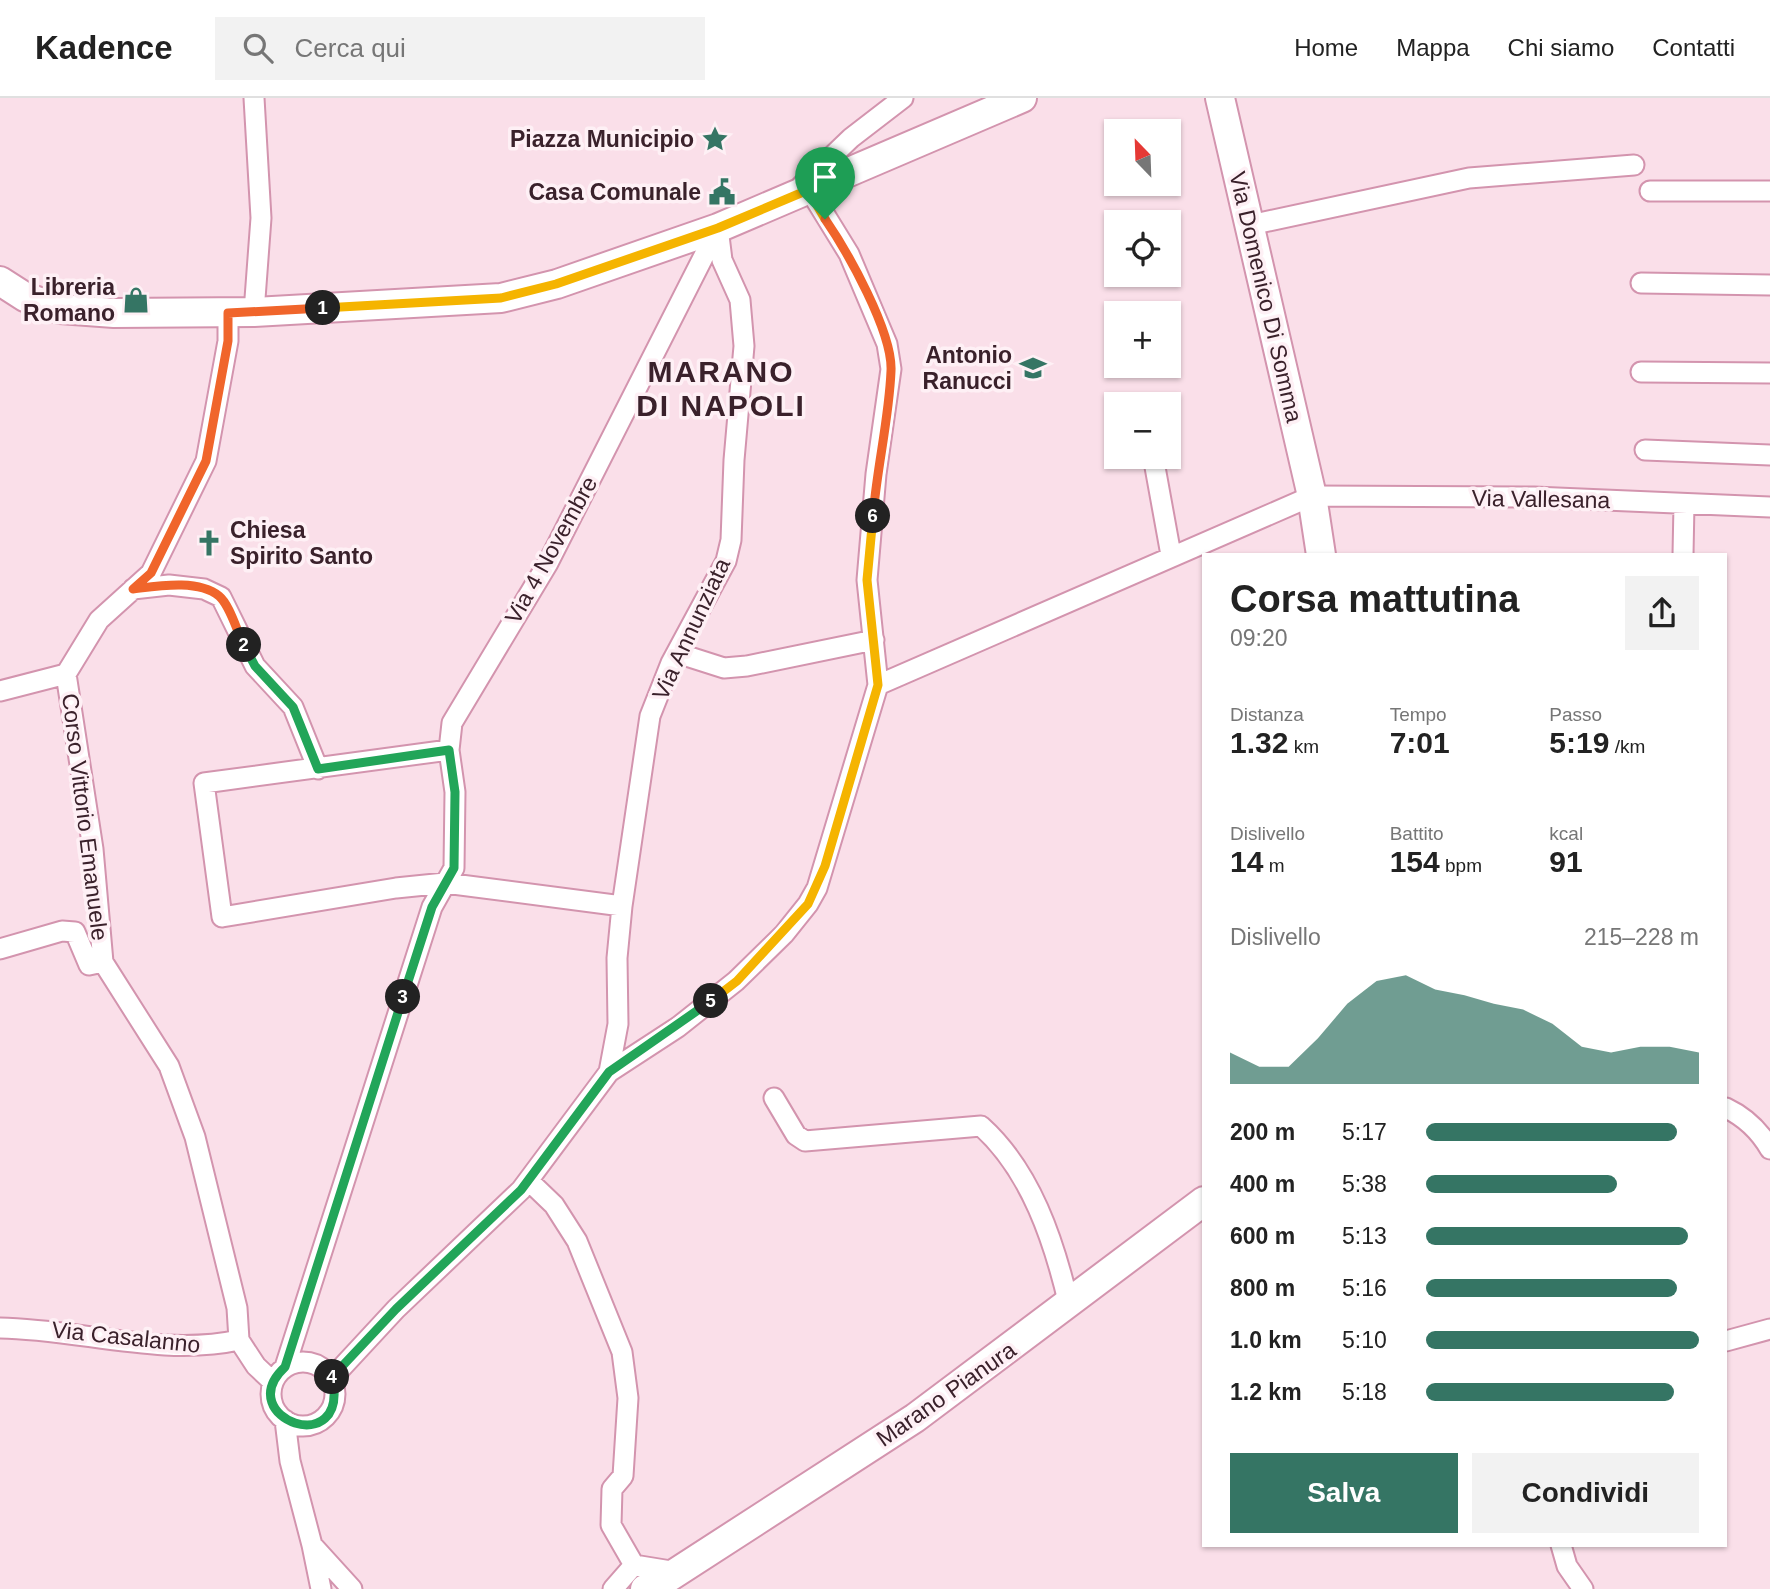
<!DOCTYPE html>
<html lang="it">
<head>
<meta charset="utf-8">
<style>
	body { margin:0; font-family:Helvetica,sans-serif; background:#f2f2f2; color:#222; height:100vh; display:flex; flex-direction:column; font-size:26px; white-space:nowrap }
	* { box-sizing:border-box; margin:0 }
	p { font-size:23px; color:#767676 }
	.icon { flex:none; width:38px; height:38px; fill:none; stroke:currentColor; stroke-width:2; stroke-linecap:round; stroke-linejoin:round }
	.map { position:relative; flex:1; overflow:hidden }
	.sheet { position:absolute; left:1202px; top:455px; width:525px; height:994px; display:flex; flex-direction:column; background:#fff; border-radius:0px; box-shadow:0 2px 5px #0004 }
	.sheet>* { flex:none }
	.needle { width:46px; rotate:337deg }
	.controls { position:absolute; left:1104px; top:21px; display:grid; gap:14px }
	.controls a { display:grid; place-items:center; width:77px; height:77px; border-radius:0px; background:#fff; box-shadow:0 2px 5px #0004; font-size:35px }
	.pin { position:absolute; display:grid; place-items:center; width:60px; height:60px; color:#fff; margin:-72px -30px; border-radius:50% 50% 50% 0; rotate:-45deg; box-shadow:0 0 7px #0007 }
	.pin .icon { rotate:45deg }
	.km { position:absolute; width:35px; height:35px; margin:-18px; border-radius:50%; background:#222; color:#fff; font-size:19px; line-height:35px; text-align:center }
	.round { display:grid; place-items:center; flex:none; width:74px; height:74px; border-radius:0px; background:#f2f2f2 }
	.headline { display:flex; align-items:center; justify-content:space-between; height:119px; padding:0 28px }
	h1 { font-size:38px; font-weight:600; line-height:52px }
	.figures { display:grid; grid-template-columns:repeat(3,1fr); gap:10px; height:119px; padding:7px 28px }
	.figures div { display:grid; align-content:center }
	.figures b { font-size:30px; font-weight:600 }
	.figures small { font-size:19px; font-weight:400 }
	.figures p { font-size:19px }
	.chart { height:196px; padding:14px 28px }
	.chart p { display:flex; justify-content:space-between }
	.chart svg { width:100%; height:126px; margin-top:7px; fill:#357564; opacity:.7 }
	.primary-button { display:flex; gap:14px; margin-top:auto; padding:14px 28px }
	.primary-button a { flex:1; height:80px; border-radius:0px; background:#357564; color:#fff; font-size:28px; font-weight:600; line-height:80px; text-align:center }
	.primary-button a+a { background:#f2f2f2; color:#222 }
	ul { padding:0 28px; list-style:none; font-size:23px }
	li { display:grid; grid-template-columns:112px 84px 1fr; align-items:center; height:52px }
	li i { height:18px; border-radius:9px; background:#357564 }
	header { display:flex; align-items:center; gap:42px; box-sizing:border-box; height:98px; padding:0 35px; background:#fff; border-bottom:2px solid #e0e0e0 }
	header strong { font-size:33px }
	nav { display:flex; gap:38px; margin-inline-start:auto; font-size:24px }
	.search { width:490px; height:63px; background:#f2f2f2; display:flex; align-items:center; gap:18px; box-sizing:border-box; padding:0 24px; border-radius:0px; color:#767676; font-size:26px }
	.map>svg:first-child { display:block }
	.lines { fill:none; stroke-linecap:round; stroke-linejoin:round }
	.street-casing { stroke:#d394ae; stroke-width:23 }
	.secondary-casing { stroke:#d394ae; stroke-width:32 }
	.street { stroke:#fff; stroke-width:19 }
	.secondary { stroke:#fff; stroke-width:28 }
	.split-1-casing { stroke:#fff; stroke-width:14 }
	.split-2-casing { stroke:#fff; stroke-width:14 }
	.split-3-casing { stroke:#fff; stroke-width:14 }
	.split-4-casing { stroke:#fff; stroke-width:14 }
	.split-5-casing { stroke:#fff; stroke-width:14 }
	.split-6-casing { stroke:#fff; stroke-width:14 }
	.split-7-casing { stroke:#fff; stroke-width:14 }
	.split-1 { stroke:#f5b400; stroke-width:9 }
	.split-2 { stroke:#f0652b; stroke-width:9 }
	.split-3 { stroke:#22a559; stroke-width:9 }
	.split-4 { stroke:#22a559; stroke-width:9 }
	.split-5 { stroke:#22a559; stroke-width:9 }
	.split-6 { stroke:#f5b400; stroke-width:9 }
	.split-7 { stroke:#f0652b; stroke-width:9 }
	.labels { text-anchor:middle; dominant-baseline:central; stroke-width:7; stroke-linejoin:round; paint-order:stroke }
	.poi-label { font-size:23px; font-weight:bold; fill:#3a212b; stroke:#fef0f5; text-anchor:end }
	.street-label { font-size:23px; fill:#3a212b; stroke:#fef0f5 }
	.district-label { font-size:30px; font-weight:bold; letter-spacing:2px; fill:#3a212b; stroke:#fef0f5 }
</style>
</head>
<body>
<header>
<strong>Kadence</strong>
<div class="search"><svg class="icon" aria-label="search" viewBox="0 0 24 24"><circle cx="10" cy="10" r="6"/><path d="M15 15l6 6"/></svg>Cerca qui</div>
<nav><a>Home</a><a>Mappa</a><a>Chi siamo</a><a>Contatti</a></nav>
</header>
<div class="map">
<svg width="1770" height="1491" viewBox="0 0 1770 1491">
	<rect width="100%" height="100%" fill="#fadfe9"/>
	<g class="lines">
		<g class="street-casing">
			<path id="street" d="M802,87L851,40L903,0
				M1650,93H1770
				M1250,127L1469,80L1634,67
				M1641,185L1770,187
				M254,214L261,120L254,0
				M228,215V243L206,363L151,475L99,522L66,576L93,751L103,864L169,968L195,1039L237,1210L239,1242
				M1641,274L1770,275
				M1645,352L1770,357
				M1155,369L1171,457
				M1683,457L1684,406
				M133,491L169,487L204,491L221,499L255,568L293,609L318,671
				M677,555L724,570L747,568L874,542
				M878,587L1312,398L1534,399L1770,409
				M0,593L66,576
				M449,652L204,685L222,819L396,790L445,785L622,808
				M0,851L62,833L75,834L89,867L103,864
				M609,974L618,926L617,860L622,808L650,618L671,565L726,463L731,442L734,362L744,248L740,202L722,162L718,130
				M774,1000L796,1037L805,1043L981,1028C1031,1073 1054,1143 1069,1207
				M1726,1010C1745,1019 1759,1032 1770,1051
				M529,1083L554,1107L577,1143L622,1254L628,1300L623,1378L612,1391L611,1427L634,1467L677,1474
				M0,1230C79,1231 161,1259 239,1242L256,1268L273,1284
				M1726,1243L1770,1231
				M271 1296a32 32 0 1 1 64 0a32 32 0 1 1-64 0Z
				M285,1269L432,809L454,770L455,694L449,652L452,625L548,465L718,130
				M332,1280L396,1211L521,1092L609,974L678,929L736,883L784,836L808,806L817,790L878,587L867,482L876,376L891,271L887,246L849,156L809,91
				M285,1322L290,1363L312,1447L352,1491
				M312,1447L321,1491
				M1561,1447L1567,1468L1583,1491
				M613,1491L634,1467"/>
		</g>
		<g class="secondary-casing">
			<path id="secondary" d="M1220,0L1312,398L1321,457
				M0,183L25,199L60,211L114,215L254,214L501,200L557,186L718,130L1022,0
				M645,1491L660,1485L915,1320L1204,1103"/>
		</g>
		<use href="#street" class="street"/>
		<use href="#secondary" class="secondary"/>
	</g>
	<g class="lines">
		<g class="split-1-casing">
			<path id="split-1" d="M323,210L501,200L556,186L718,130L808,92L825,121"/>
		</g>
		<g class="split-2-casing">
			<path id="split-2" d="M244,547C237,534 230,507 219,498C198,481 158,488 133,491L151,475L206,363L228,243V215L323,210"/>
		</g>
		<g class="split-3-casing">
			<path id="split-3" d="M244,547L255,568L293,609L318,671L449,652L455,694L454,770L432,809L403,899"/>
		</g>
		<g class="split-4-casing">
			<path id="split-4" d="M332,1279C351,1364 230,1320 285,1269L403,899"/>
		</g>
		<g class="split-5-casing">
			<path id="split-5" d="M332,1279L396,1211L521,1092L609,974L711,903"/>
		</g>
		<g class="split-6-casing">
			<path id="split-6" d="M711,903L737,883L808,806L825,768L878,587L867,482L873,418"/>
		</g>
		<g class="split-7-casing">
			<path id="split-7" d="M825,121C847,153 893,234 891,273C889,321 877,369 873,418"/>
		</g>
		<use href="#split-1" class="split-1"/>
		<use href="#split-2" class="split-2"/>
		<use href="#split-3" class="split-3"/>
		<use href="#split-4" class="split-4"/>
		<use href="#split-5" class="split-5"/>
		<use href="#split-6" class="split-6"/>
		<use href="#split-7" class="split-7"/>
	</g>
	<defs>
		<g id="sight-bare" transform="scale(2.1)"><path d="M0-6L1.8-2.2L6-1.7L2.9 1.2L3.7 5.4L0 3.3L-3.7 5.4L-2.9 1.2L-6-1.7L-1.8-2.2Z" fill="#357564" stroke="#fef0f5" stroke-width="2.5" paint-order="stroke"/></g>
		<g id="civic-bare" transform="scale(2.1)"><path d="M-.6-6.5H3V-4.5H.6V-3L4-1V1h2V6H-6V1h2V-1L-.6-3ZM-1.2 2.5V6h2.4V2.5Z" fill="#357564" stroke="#fef0f5" stroke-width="2.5" paint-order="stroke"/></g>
		<g id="shop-bare" transform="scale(2.1)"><path d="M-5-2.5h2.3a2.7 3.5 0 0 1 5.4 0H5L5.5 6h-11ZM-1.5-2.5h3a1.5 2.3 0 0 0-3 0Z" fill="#357564" stroke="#fef0f5" stroke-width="2.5" paint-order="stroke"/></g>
		<g id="school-bare" transform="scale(2.1)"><path d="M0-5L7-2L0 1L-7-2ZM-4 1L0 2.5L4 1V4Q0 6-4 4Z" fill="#357564" stroke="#fef0f5" stroke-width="2.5" paint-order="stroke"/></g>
		<g id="church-bare" transform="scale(2.1)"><path d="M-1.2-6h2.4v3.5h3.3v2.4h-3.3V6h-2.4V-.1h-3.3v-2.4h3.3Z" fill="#357564" stroke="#fef0f5" stroke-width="2.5" paint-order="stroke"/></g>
	</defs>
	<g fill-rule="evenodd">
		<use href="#sight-bare" x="715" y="41"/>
		<use href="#civic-bare" x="722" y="94"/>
		<use href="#shop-bare" x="136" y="202"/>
		<use href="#school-bare" x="1033" y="270"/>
		<use href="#church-bare" x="209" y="445"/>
	</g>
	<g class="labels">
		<g class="poi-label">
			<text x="694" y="41">Piazza Municipio</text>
			<text x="701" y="94">Casa Comunale</text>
			<text x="115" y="189">Libreria<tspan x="115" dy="26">Romano</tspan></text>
			<text x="1012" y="257">Antonio<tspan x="1012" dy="26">Ranucci</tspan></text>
			<text x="230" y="432" text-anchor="start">Chiesa<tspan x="230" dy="26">Spirito Santo</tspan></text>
		</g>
		<g class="street-label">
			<text transform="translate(1266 199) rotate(77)">Via Domenico Di Somma</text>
			<text transform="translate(1541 401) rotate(1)">Via Vallesana</text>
			<text transform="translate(551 452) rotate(-61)">Via 4 Novembre</text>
			<text transform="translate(691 531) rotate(-65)">Via Annunziata</text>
			<text transform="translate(85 719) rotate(83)">Corso Vittorio Emanuele</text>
			<text transform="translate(126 1239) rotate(6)">Via Casalanno</text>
			<text transform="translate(946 1296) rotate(-35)">Marano Pianura</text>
		</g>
		<g class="district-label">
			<text x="721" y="273">MARANO<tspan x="721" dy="34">DI NAPOLI</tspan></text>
		</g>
	</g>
</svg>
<div class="controls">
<a><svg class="needle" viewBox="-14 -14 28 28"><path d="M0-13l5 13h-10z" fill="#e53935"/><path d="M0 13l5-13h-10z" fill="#767676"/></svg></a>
<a><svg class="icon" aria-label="locate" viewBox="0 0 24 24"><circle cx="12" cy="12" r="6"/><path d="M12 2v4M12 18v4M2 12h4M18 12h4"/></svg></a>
<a>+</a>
<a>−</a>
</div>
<div class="pin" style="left:825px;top:121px;background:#1e9e55"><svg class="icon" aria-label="arrive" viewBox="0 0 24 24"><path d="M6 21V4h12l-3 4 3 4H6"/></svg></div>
<b class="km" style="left:323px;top:210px">1</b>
<b class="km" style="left:244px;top:547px">2</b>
<b class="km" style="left:403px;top:899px">3</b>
<b class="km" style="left:332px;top:1279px">4</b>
<b class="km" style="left:711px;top:903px">5</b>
<b class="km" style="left:873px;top:418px">6</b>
<section class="sheet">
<div class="headline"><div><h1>Corsa mattutina</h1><p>09:20</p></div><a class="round"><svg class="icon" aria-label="share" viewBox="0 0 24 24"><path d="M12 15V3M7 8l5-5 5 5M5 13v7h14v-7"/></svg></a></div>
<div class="figures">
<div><p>Distanza</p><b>1.32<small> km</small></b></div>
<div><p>Tempo</p><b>7:01</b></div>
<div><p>Passo</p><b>5:19<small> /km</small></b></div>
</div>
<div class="figures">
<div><p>Dislivello</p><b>14<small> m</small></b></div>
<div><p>Battito</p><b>154<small> bpm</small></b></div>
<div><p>kcal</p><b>91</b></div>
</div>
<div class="chart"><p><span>Dislivello</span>215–228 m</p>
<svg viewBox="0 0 160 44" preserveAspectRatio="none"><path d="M0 44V33L10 38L20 38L30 28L40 16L50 8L60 6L70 11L80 13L90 16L100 18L110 23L120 31L130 33L140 31L150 31L160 33V44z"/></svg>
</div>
<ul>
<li><b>200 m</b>5:17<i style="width:92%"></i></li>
<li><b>400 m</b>5:38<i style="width:70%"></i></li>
<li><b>600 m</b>5:13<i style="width:96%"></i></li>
<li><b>800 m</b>5:16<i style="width:92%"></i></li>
<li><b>1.0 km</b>5:10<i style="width:100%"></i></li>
<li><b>1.2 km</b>5:18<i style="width:91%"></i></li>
</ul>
<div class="primary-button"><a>Salva</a><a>Condividi</a></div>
</section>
</div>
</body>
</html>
